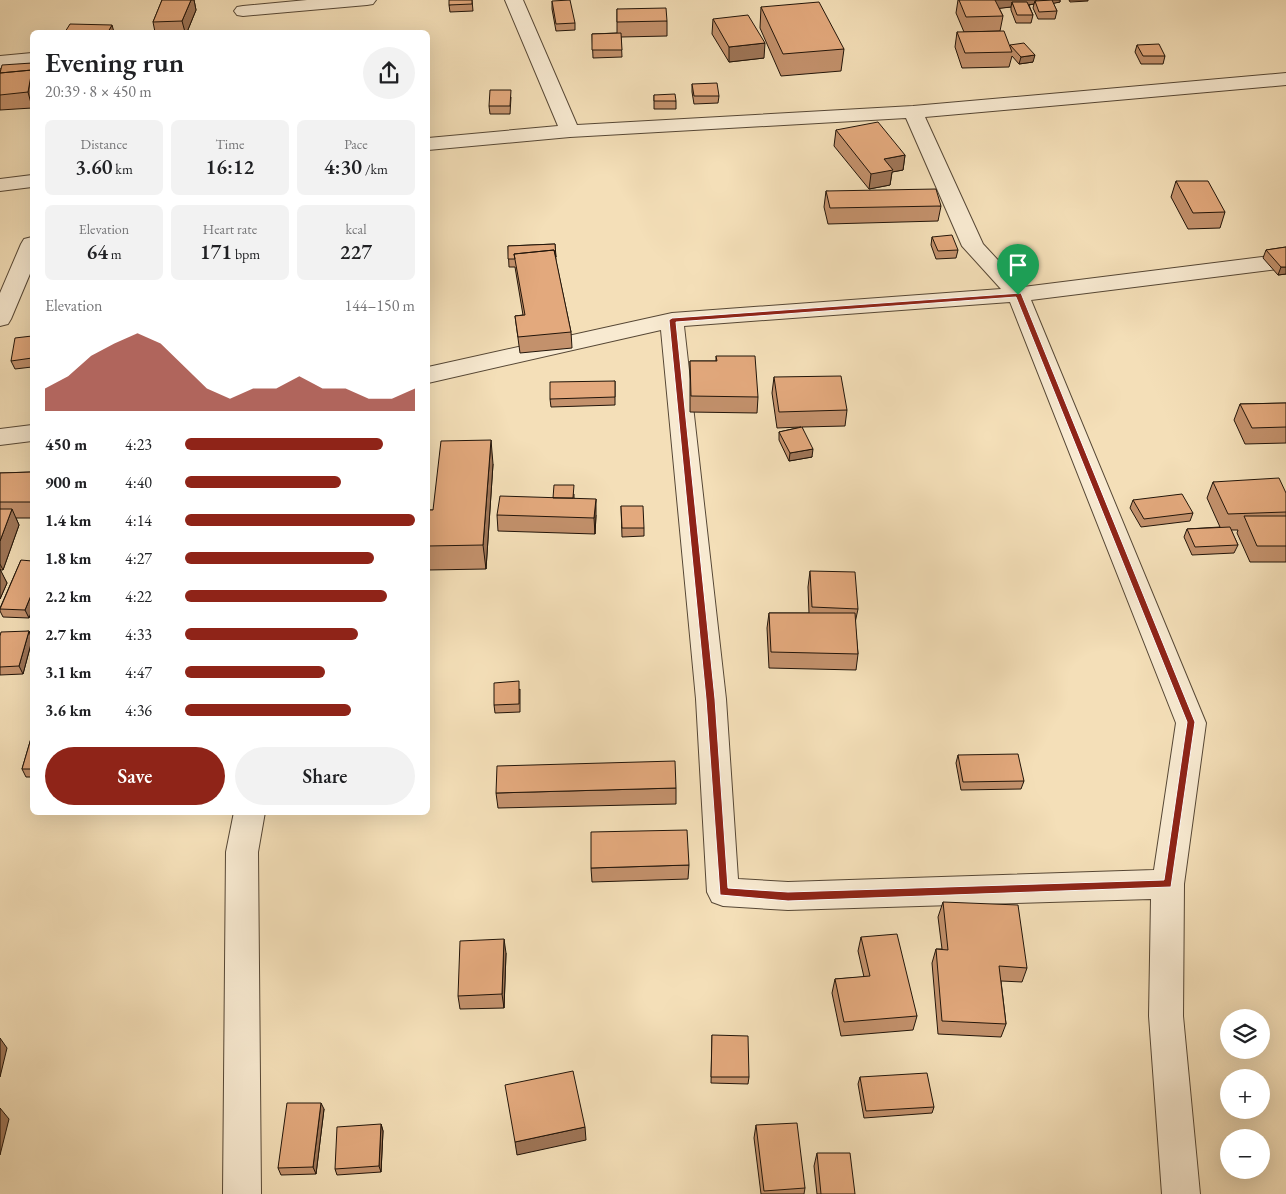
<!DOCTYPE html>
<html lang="en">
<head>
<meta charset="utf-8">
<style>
	body { margin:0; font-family:"EB Garamond",serif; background:#f2f2f2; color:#202124; height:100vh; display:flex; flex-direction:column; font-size:19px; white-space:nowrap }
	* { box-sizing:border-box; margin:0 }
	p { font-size:16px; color:#757577 }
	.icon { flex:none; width:28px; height:28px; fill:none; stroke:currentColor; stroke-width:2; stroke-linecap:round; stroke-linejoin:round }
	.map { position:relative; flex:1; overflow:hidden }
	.panel { position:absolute; left:30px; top:30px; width:400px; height:785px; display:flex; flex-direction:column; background:#fff; border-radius:8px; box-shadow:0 5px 20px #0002 }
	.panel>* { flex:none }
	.tools { position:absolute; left:1220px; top:1009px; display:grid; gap:10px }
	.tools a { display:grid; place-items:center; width:50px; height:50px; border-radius:50%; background:#fff; box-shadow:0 5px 20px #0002; font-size:25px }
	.pin { position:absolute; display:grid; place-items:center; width:42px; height:42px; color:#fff; margin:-51px -21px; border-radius:50% 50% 50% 0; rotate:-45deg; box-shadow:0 0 5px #0007 }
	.pin .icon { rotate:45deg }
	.round { display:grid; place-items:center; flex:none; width:52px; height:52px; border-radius:26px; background:#f2f2f2 }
	.headline { display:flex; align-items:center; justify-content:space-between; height:85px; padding:0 15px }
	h1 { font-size:28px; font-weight:600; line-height:38px }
	.metrics { display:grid; grid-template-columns:repeat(3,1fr); gap:8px; height:85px; padding:5px 15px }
	.metrics div { display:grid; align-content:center; border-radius:8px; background:#f2f2f2; text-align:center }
	.metrics b { font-size:21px; font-weight:600 }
	.metrics small { font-size:14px; font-weight:400 }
	.metrics p { font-size:14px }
	.chart { height:140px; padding:10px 15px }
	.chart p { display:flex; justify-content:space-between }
	.chart svg { width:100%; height:90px; margin-top:5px; fill:#8f2418; opacity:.7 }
	.primary-button { display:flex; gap:10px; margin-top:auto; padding:10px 15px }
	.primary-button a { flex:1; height:58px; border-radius:30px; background:#8f2418; color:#fff; font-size:20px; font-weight:600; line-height:58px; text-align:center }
	.primary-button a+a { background:#f2f2f2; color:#202124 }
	ul { padding:0 15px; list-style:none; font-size:16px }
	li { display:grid; grid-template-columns:80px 60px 1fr; align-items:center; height:38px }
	li i { height:12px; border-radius:6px; background:#8f2418 }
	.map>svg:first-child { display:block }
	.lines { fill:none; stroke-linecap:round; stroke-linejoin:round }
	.street-casing { stroke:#564735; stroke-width:2 }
	.street { fill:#f8ead1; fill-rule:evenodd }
	.wall { fill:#c3916c; stroke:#211409 }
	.shaded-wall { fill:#9f7658; stroke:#211409 }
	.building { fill:#e3a97d; stroke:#211409 }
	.route { fill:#8f2418; stroke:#fff; fill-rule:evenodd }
</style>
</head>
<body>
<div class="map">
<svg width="1286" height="1194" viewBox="0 0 1286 1194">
	<rect width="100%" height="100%" fill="#f4dfb8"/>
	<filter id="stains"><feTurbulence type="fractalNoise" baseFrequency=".004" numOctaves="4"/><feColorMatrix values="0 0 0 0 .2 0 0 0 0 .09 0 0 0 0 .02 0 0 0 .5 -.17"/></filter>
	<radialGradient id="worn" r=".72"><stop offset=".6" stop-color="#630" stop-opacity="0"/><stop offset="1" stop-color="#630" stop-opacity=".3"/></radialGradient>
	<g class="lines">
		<g class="street-casing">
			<path id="street" d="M307,0H376L373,4L367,5L243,16L237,15L234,11L237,7L243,6Z
				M505,0H523L577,125L913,106L1286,73V85L925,117L983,244L1023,287L1286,254V268L1031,300L1206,723L1184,884L1183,1016L1200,1194H1162L1149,1016L1151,899L788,910L723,906L712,902L707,892L696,699L661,330L428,383V367L672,313L1001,289L962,246L906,118L570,137L428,150V138L558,126ZM1010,302L1176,723L1154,870L788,882L738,879L726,699L684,326Z
				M32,53V64L0,68V56Z
				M32,175V187L0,191V179Z
				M32,237V269L11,319L8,324L0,326V293L21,244L24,239Z
				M32,425V441L0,445V429Z
				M234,812H265L258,852L261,1194H223L226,852Z"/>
		</g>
		<use href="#street" class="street"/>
	</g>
	<path class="wall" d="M162,0H194L196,10L187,32H155L153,22Z
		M472,0L473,11L450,12L449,5Z
		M958,0H1036V1L1060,0V2L1053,3L1057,11L1055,19H1038L1033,8L1034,4L1029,5L1033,15L1031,23H1016L1011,10V7L999,8L1003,16L1000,31L964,32L956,13Z
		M1069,0H1088V1L1070,2Z
		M552,1L575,23V30L556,31L552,9Z
		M761,7L844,49L841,71L781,76L760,28Z
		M617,9L667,21V36L621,37L622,57L593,58L592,34L617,33Z
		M713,19L764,58L729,62L712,34Z
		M957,32L1010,46V45L1033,62L1019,64L1012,56L1009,67L962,68L955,47Z
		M1137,45L1165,56L1163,64H1141L1135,52Z
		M32,63V108L0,110V70Z
		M692,84L719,96L718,103L694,104L692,92Z
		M654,95L676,101V109H654Z
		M511,97L510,114H490L489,106Z
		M836,130L905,155L903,170L892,172L890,185L869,189L834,146Z
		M1176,181L1225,212L1220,228L1188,229L1171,197Z
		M826,191L941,206L938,221L828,224L824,207Z
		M932,237L958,250L956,258L936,259L931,245Z
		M555,244L556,261L571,332L572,348L520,353L515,316L523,315L515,267H509L508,246Z
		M1286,247V274L1278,275L1263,258L1266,250Z
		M32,336V367L15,369L11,361Z
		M716,356L758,397L757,413L690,412V361H716Z
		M774,377L847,410L845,426L802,427L812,457L789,461L779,440V432L801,427L777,428L772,393Z
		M615,381V405L551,407L550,399Z
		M1286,403V443L1245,444L1234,420L1240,404Z
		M493,464L486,569L428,570V510H433Z
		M32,472V518H16L19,525L3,570H0L7,583L0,599V473Z
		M1213,482L1286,493V562H1250L1237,533L1238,530H1231L1238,545L1234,553L1192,555L1184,537L1187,529L1220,527L1207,498Z
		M574,494V498L596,515L595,534L498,531L497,515L553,498Z
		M1133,500L1193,513L1190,521L1141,527L1130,508Z
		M621,506L644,528V536L622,537Z
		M21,560L29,618L3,617L0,611V608Z
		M810,571L858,609L855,623L858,654L856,670L769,668L767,628L769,613H809L808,587Z
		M29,631L32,640L23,674L0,675V636Z
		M520,689V712L495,713L494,705Z
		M32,735V777H26L22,769Z
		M958,755L1024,781L1021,789L961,790L956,763Z
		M676,788V804L498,808L496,793Z
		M689,865L688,879L592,882L591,868Z
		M943,902L1027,968L1022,982L1001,981L1006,1024L1001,1037L938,1034L932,963L936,949H942L938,917Z
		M861,937L917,1016L913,1030L841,1036L832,993L835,979L864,977L858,951Z
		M506,953L504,1008L460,1009L458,996Z
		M712,1035L749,1077L748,1084L711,1083Z
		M860,1077L934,1107L932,1113L864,1118L858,1084Z
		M324,1109L316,1174L281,1175L278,1168Z
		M381,1124L383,1131L381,1172L337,1175L335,1169Z
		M756,1125L805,1188L804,1194H761L754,1138Z
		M817,1153L855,1194H817L814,1166Z"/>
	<path class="shaded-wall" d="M191,0H194L196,10L187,32H185L182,21Z
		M988,0H1036V3L1035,1L1034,4L1014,7L1012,2L1011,7L986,10Z
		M1046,0H1060V2L1046,5Z
		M112,25L114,32H108Z
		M765,43L764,58L729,62V47Z
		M1035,55L1033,62L1019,64L1021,57Z
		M32,70V107L28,92Z
		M905,155L903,170L892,172L890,185L869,189L871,174L884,159Z
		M1281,267H1286V274L1278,275Z
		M491,440L493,464L486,569L483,545Z
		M813,449L812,457L789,461L790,453Z
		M596,499V515L595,534L594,518Z
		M12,509L19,525L3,570L0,564V541Z
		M0,569L7,583L0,599Z
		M32,593V610L29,618L25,610Z
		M29,631L32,640L23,674L19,666Z
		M504,939L506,953L504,1008L502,994Z
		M0,1038L7,1048L0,1077Z
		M321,1103L324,1109L316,1174L313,1167Z
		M0,1108L9,1119L0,1155Z
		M381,1124L383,1131L381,1172L379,1166Z
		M585,1127L586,1140L517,1155L515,1142Z"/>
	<path class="building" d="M162,0H191L182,21L153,22Z
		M449,0H472V4L449,5Z
		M570,0L575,23L556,24L552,1Z
		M959,0H995L1003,16L966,17Z
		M1052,0L1057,11L1039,12L1035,1Z
		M819,2L844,49L783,54L761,7Z
		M1012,2H1027L1033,15H1017Z
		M666,8L667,21L617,22V9Z
		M748,15L765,43L729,47L713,19Z
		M70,24L112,25L108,32H65Z
		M1004,31L1012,52L965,53L957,32Z
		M621,33L622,50H592V34Z
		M1024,43L1035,55L1021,57L1010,45Z
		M1159,44L1165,56H1143L1137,45Z
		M32,63V70L0,73L2,65Z
		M32,70L28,92L0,95V73Z
		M717,83L719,96H694L692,84Z
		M490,90H511L510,106H489Z
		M675,94L676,101H654V95Z
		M878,122L905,155L884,159L893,170L871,174L836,130Z
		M1176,181H1208L1225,212L1193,213Z
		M936,189L941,206L830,208L826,191Z
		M952,235L958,250L938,251L932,237Z
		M555,244L556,257L554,250L514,254L515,259H508V246Z
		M1286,247V267H1281L1266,250Z
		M554,250L571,332L518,337L515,316L525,315L514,254Z
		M32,336V358L11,361L15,338Z
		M716,356H755L758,397L691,396L690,361H717Z
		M841,376L847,410L779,412L774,377Z
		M615,381V397L550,399V382Z
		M1286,403V427L1252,428L1240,404Z
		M802,427L813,449L790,453L779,432Z
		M491,440L483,545L428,546V510H433L441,441Z
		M32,472V497L31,502H0V473Z
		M1279,478L1286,493V512L1228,514L1213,482Z
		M554,485H574L573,498H553Z
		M1182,494L1193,513L1144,519L1133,500Z
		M500,496L596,499L594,518L497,515Z
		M621,506H643L644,528H622Z
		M0,509H12L0,541Z
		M1244,516H1286V546H1257Z
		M1230,527L1238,545L1195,547L1187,529Z
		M21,560L32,561V593L25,610L0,609Z
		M810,571L855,572L858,609L812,607Z
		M769,613H855L858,654L771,652Z
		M29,631L19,666L0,667V636L1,632Z
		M519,681V704L494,705V683Z
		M32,735V769H22Z
		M1018,754L1024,781L963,782L958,755Z
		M675,761L676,788L496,793L497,766Z
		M687,830L689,865L591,868V832Z
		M943,902L1018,905L1027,968L999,966L1006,1024L942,1021L936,949L948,950Z
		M897,934L917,1016L844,1022L835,979L870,976L861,937Z
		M504,939L502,994L458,996L460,941Z
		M712,1035L748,1036L749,1077H711Z
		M573,1071L585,1127L515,1142L505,1085Z
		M927,1073L934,1107L866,1111L860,1077Z
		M287,1103H321L313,1167L278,1168Z
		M797,1123L805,1188L764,1191L756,1125Z
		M381,1124L379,1166L335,1169L337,1127Z
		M817,1153H850L855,1194H821Z"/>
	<path class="route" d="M1021,293L1195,722L1171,887L788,901L720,895L706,699L669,320L672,318ZM1016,297L1187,722L1164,880L788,892L728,888L715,699L676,322Z"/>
	<rect width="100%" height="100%" filter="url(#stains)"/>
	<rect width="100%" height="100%" fill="url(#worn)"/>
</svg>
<div class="tools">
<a><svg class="icon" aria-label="layers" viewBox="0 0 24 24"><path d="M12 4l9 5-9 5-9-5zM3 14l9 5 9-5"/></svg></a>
<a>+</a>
<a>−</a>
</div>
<div class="pin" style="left:1018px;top:295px;background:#1e9e55"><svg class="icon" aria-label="arrive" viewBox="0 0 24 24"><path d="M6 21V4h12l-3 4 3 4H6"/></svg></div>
<section class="panel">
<div class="headline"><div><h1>Evening run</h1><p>20:39 · 8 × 450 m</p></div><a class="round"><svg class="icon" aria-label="share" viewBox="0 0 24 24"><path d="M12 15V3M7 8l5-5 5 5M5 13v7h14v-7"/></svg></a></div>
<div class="metrics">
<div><p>Distance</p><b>3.60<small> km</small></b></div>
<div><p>Time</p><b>16:12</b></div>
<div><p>Pace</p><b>4:30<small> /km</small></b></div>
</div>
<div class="metrics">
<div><p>Elevation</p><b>64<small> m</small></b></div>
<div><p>Heart rate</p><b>171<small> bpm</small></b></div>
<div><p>kcal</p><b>227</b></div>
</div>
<div class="chart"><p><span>Elevation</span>144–150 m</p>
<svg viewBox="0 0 160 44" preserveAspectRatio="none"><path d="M0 44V33L10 27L20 17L30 11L40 6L50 11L60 22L70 33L80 38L90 33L100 33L110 27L120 33L130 33L140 38L150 38L160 33V44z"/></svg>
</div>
<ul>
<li><b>450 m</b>4:23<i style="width:86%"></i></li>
<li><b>900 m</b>4:40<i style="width:68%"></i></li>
<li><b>1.4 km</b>4:14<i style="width:100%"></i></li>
<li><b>1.8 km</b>4:27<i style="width:82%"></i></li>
<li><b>2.2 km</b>4:22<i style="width:88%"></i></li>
<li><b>2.7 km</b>4:33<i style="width:75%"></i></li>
<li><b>3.1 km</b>4:47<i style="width:61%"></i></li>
<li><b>3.6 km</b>4:36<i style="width:72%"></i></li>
</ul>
<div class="primary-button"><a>Save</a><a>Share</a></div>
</section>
</div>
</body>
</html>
